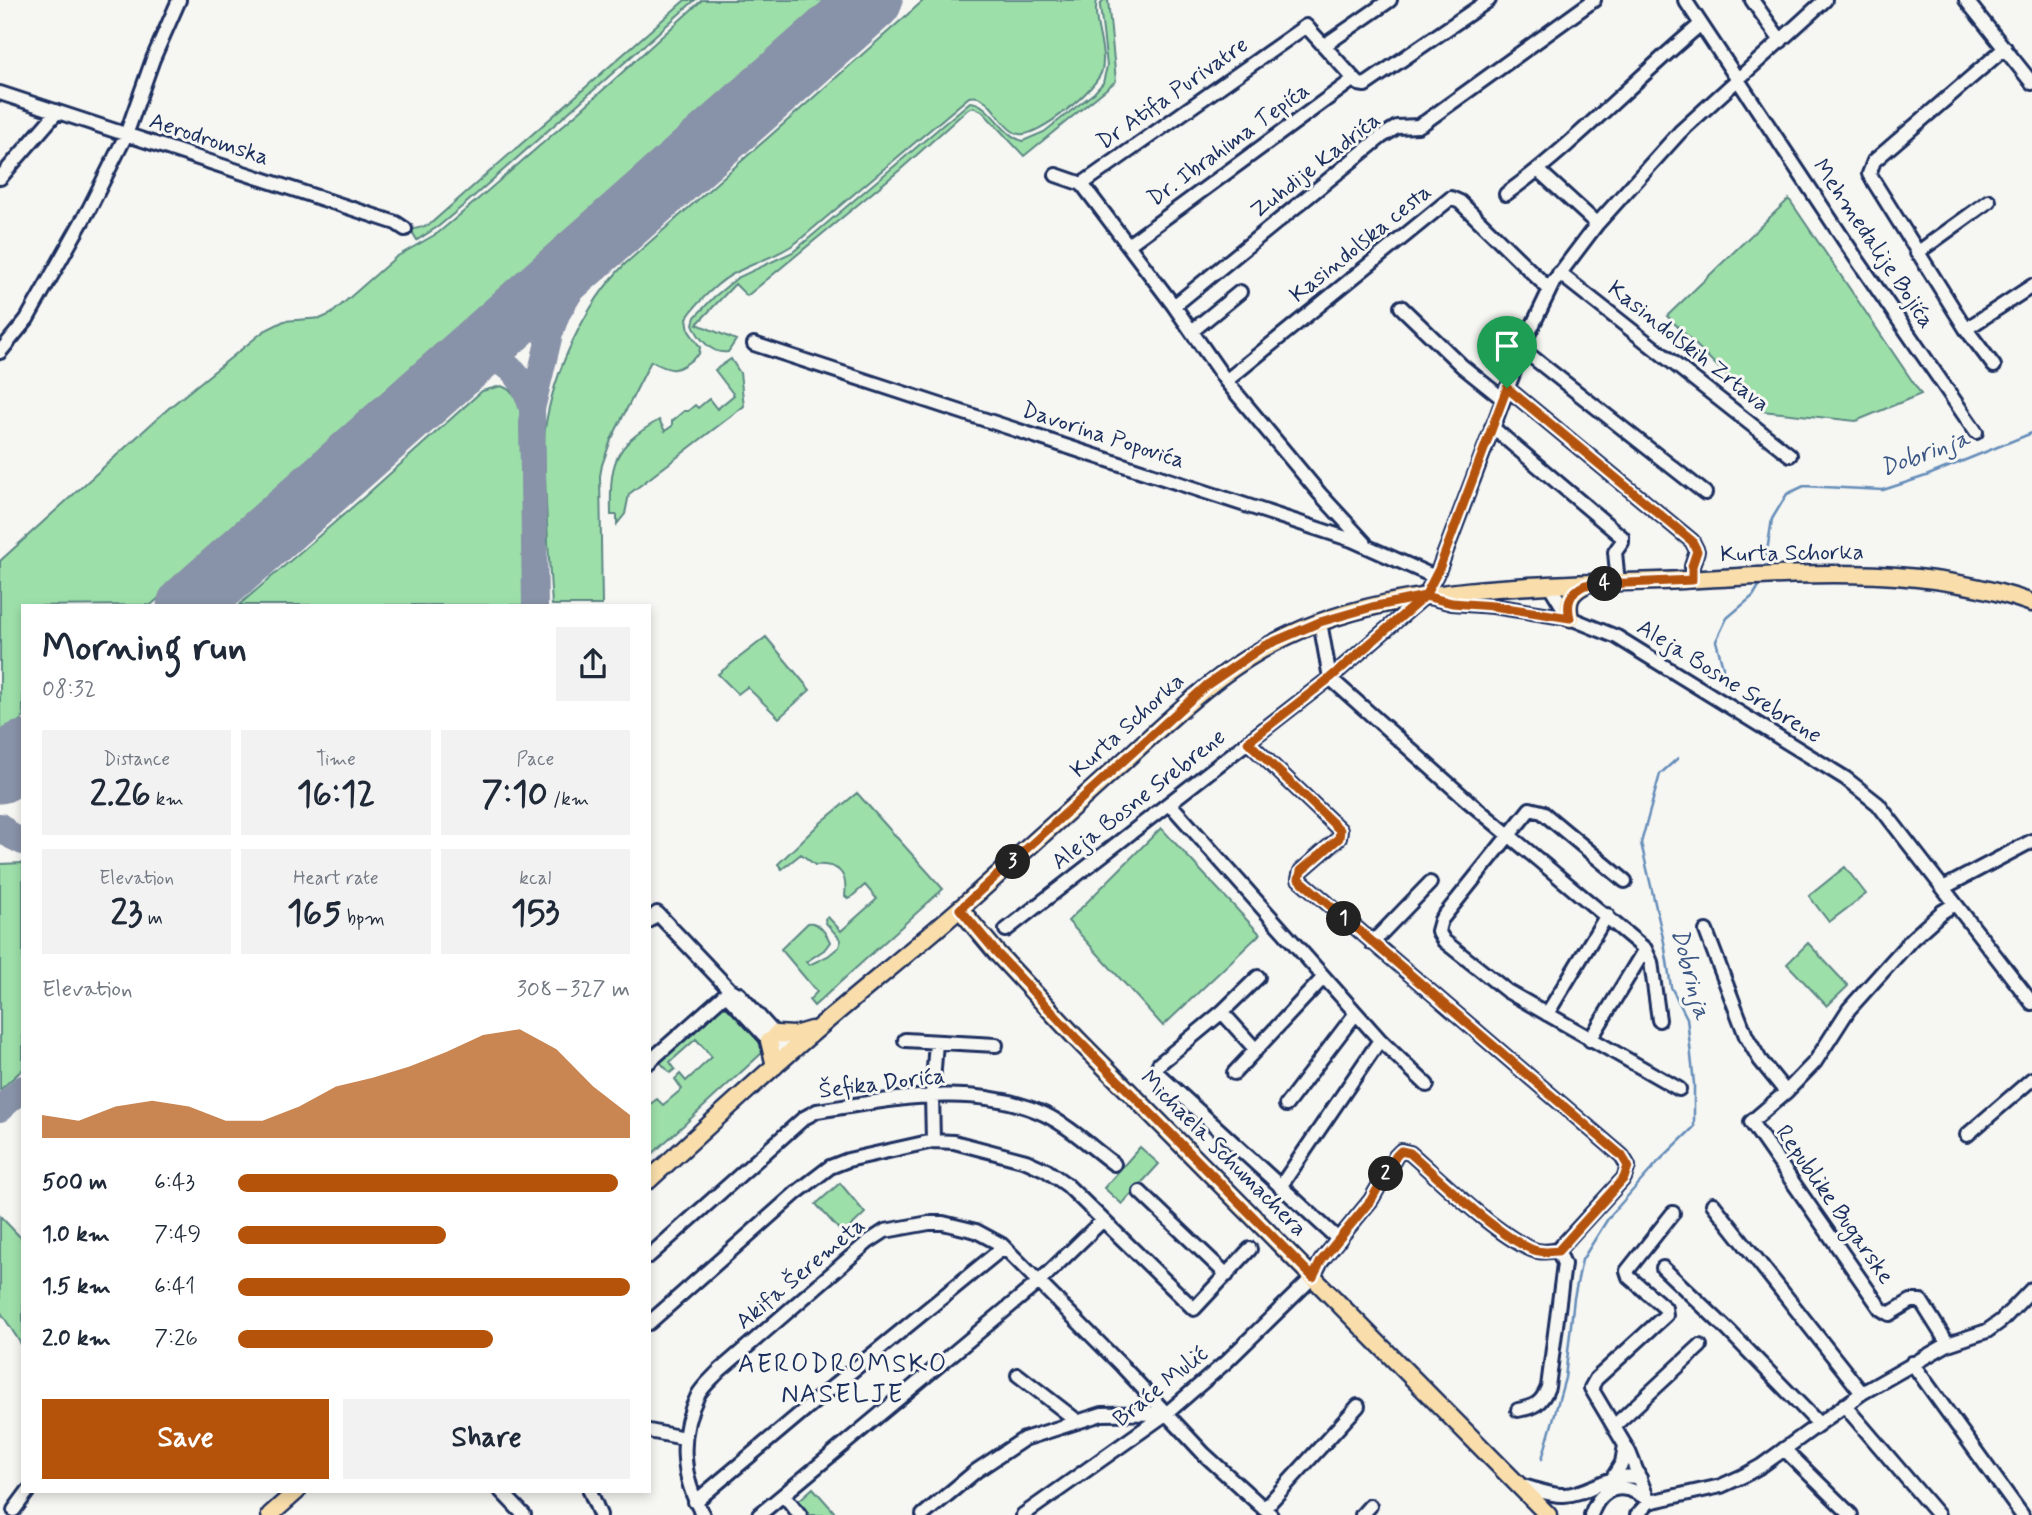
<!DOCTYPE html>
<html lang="en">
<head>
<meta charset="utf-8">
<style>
	body { margin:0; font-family:Mynerve,sans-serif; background:#f2f2f3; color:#1f2937; height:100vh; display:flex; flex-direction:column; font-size:26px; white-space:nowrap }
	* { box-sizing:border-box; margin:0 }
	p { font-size:23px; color:#747a83 }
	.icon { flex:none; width:38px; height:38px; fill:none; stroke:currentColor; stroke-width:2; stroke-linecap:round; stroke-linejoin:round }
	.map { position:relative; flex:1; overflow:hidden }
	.drawer { position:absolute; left:21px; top:604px; width:630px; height:889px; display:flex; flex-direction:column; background:#fff; border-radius:0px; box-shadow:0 4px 10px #0003 }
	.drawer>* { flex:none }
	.pin { position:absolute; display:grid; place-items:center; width:60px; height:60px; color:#fff; margin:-72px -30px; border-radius:50% 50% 50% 0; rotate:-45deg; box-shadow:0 0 7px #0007 }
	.pin .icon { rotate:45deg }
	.km { position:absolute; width:35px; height:35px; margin:-18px; border-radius:50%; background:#222; color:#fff; font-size:19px; line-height:35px; text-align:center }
	.round { display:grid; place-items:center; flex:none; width:74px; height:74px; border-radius:0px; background:#f2f2f3 }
	.head { display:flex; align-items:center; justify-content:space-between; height:119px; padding:0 21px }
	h1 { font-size:38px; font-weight:700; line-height:52px }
	.stats { display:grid; grid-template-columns:repeat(3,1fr); gap:10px; height:119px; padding:7px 21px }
	.stats div { display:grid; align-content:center; border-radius:0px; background:#f2f2f3; text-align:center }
	.stats b { font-size:35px; font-weight:700 }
	.stats small { font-size:19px; font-weight:400 }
	.stats p { font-size:19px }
	.chart { height:196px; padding:14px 21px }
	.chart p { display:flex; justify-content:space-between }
	.chart svg { width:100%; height:126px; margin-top:7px; fill:#b45309; opacity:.7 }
	.cta { display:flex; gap:14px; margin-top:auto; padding:14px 21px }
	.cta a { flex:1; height:80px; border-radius:0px; background:#b45309; color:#fff; font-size:28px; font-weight:700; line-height:80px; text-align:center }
	.cta a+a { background:#f2f2f3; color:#1f2937 }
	ul { padding:0 21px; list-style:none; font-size:23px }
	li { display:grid; grid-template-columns:112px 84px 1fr; align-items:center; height:52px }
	li i { height:18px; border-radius:9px; background:#b45309 }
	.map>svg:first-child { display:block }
	.green { fill:#9ddfa9; stroke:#5c8784; stroke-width:2 }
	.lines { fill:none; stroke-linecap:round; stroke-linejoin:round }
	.stream { stroke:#658db9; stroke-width:2.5 }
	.taxiway { stroke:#8892a8; stroke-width:26 }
	.runway { stroke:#8892a8; stroke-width:63 }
	.minor-casing { stroke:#1b2f5e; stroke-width:18 }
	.major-casing { stroke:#1b2f5e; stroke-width:21 }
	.minor { stroke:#f6f6f2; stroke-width:12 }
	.major { stroke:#f9deab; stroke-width:16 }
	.route-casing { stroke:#fff; stroke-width:14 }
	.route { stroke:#b45309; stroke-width:9 }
	.labels { text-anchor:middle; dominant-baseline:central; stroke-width:6; stroke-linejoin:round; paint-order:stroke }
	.street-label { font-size:23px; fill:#1b2f5e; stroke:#f6f6f2 }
	.water-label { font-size:24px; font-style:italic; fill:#3a5684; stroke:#f6f6f2 }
	.quarter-label { font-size:26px; letter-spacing:2px; fill:#1b2f5e; stroke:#f6f6f2 }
</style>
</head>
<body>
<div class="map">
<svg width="2032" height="1515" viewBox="0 0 2032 1515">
	<rect width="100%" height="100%" fill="#f6f6f2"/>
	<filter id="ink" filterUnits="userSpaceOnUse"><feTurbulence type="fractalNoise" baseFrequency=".0143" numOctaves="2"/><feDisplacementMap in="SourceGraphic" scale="14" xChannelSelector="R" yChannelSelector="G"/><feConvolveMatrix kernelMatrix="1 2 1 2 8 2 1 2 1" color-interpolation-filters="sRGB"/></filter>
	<g filter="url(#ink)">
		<path class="green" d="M685,0H695L464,205L439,226L417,240L411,230L429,225Z
			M702,0H828L151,605L23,606V718L0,738V561L170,407L264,331L284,321L322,318L331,314L396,257L438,233L462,213L582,109Z
			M924,0H1097C1092,23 1107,47 1102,70C1099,88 1036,139 1019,134C999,129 992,92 969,97L797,242C779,256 757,261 737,272C721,279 696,303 687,318L689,331L700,347L699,354C678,370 676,375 651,361L611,440L602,465L600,476L602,605H552C549,561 546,517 545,472C545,458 543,443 545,429C553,373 585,304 625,264Z
			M1103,0H1108L1116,81L1024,156L982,111L973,107L968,109L901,169L747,296L735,284L697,324L736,340L728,352C712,355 698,338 693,324L695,317L714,297L737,278L793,252L970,102C991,103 1000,135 1023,141L1044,132L1094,93L1103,83L1107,66L1100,6Z
			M1789,199L1921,394L1856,421L1762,411L1667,316Z
			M731,359L740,373L744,406L629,494L625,514L617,524V515H611C610,463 612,447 659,420L665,431L672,426V421L684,411H688L695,405L698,408L709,399L717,409L734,395L715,370Z
			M501,386C512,390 516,395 520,406L524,605H239L364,497L482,391Z
			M766,637L810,690L779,718L747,687L738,694L718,674Z
			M857,793L943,889L814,1006L809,1000L817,992L781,949L808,923C818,921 826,933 830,942L824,950L806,962L809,965L828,956L839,947L841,940L826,923L825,919L828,917L841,931L877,899L865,885L849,899L845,896C848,873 838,863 815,865L801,854L782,869L778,864L818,825Z
			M1161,828L1260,934L1163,1026L1068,921Z
			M23,863V1069L0,1090V864Z
			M1845,867L1866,894L1829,922L1809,896Z
			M1808,943L1848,986L1827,1006L1787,964Z
			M723,1006L733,1011L763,1044V1052L649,1157V1105L657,1099L663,1105L682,1089L675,1079L680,1074L686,1081L712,1057L696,1039L670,1062L675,1069L670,1073L659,1061L716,1009Z
			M1140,1147L1159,1164L1122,1204L1104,1188Z
			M840,1183L865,1213L843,1234L816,1204Z
			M0,1216L23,1240V1347L0,1311Z
			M813,1488L837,1515H806L796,1503Z"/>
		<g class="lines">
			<path class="stream" d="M1764,571L1772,519L1787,494L1804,486L1883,490L1926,476L2032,433
				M1722,681L1723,667L1716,641L1727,618L1753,596L1762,581
				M1542,1459L1565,1378L1574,1298L1582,1260L1609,1217L1658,1162L1694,1127V1084L1687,1018L1671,987L1664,942L1641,843L1660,774L1678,758"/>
			<path class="taxiway" d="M457,367C501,350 520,367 532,409
				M535,606L532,409L550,334L557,314L603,238
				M0,782L18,755
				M0,826L11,836L23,842
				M0,1109L23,1088"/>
			<path class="runway" d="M188,606L871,0
				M0,772L23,752"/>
			<g class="minor-casing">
				<path id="minor" d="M1685,0L1856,258L1976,432
					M1752,0L1781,41
					M1966,0L2032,83
					M1325,45L1390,0
					M0,93L396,223L405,229
					M1538,170L1597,224
					M1056,175L1082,184L1174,306L1226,381L1320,494L1365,543
					M0,178L57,112
					M1082,184L1306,26L1354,79L1359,84L1365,85L1489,0
					M1506,194C1575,144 1635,79 1701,24
					M1128,245L1354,79
					M1917,253L1989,201
					M1559,273L1790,455
					M1174,306L1381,137L1397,127L1418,126L1425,122L1594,0
					M1401,307L1462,366L1503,399
					M1966,329L2032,286
					M1192,331L1240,292
					M754,344L1352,540L1435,577
					M1522,349L1705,493
					M0,352L27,319L89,209L126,135L153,59L179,0
					M1994,366L1966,329L1869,174L1874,161L2005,48
					M1226,381L1451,198L1460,202L1549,289
					M1507,388L1692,541L1697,551L1692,566V580
					M1492,427L1622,537V542L1615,552L1618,583
					M1550,586L1569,617
					M1429,597L1452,603L1493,606L1570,618L1617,637L1845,778L1878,804L2032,1003
					M1320,622L1330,678L1468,801L1645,949L1651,962L1659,1020
					M1170,804L1380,1040L1427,1085
					M1625,881L1542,812L1530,809L1441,920L1438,931L1444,941L1507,991L1679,1089
					M1943,888L2032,841
					M649,921L657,913L730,990L739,994L782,1042L787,1055
					M1006,930L1330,678L1425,596L1439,569L1527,337L1554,281L1597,224L1680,132L1825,0
					M1706,931L1746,1036L1760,1060L1786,1092
					M1372,943L1430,883
					M1258,977L1222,1012L1159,1064L1156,1072L1339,1240
					M730,990L731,1000L774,1046
					M1222,1012L1256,1050
					M1547,1014L1607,915
					M905,1040L996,1045
					M1590,1040L1645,949
					M649,1062L730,990
					M1234,1073L1324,977
					M1286,1105L1356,1013
					M1967,1135L2032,1079
					M933,1141L932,1095L936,1042
					M1280,1187L1380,1040
					M1140,1192L1227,1275
					M1713,1204L1862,1393
					M649,1256L804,1118L817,1111C890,1100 973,1081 1044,1114C1069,1126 1091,1147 1114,1164
					M1663,1268L1729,1331L1819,1424
					M649,1323L796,1193L830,1167L848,1160L933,1141L954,1142L1026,1161L1046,1170L1067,1185L1194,1309L1250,1249
					M1948,1344L1921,1301H1911L1889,1314L1881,1309L1751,1122L1786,1092L1815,1062L1849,1009L1912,939L1942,912L1955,904
					M1912,1363L2022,1515
					M1018,1375L1076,1420
					M1844,1405L1938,1515
					M1518,1410C1535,1407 1542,1403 1548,1387L1564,1264L1558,1250
					M1614,1426L1700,1346
					M649,1431L684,1438
					M1784,1449L1851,1515
					M1612,1479L1622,1463L1625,1445
					M1519,1485C1533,1488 1550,1496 1564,1495C1591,1494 1611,1470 1640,1478
					M501,1491L524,1515
					M590,1491L600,1515
					M784,1495L800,1515
					M695,1502L808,1407L1004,1247
					M1649,1502L1629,1452L1591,1388L1596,1379L1666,1315L1665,1308L1629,1277L1627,1271L1673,1213
					M1264,1509L1358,1406
					M14,1510L28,1491
					M703,1515C681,1478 678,1434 698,1395C703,1386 713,1378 719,1371L868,1242L885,1231L929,1223H943L976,1231L1002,1245L1122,1366L1204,1454L1271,1515
					M759,1515L1040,1281L1102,1221
					M923,1515L976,1471L1024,1439L1102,1414L1167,1413
					M1023,1515L1167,1413L1226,1362L1313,1277L1321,1261L1371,1200L1396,1156L1401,1151L1410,1153C1442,1181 1493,1232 1531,1249C1540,1253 1549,1252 1558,1250L1624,1178L1628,1166L1622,1156L1299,879L1301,871L1339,838L1340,830L1248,742
					M1362,1515L1370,1506
					M1591,1515C1602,1484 1625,1481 1649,1501
					M1637,1515L1649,1502L1721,1486L1743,1476L1761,1466L1862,1393L1948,1344L1987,1331L2001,1321L2032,1289"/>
			</g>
			<g class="major-casing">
				<path id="major" d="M1570,618C1566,602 1570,592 1585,585
					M960,909L996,952L1077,1039L1548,1515
					M776,1034L794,1035L811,1030
					M769,1041L775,1066
					M649,1180C695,1138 740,1096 786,1056C850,999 918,947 981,890C1029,847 1076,804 1124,761C1186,704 1237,653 1318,623C1427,582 1567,585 1683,580C1799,574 1920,563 2032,603
					M270,1515L297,1491"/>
			</g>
			<use href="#minor" class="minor"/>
			<use href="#major" class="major"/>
		</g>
	</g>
	<g class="lines" filter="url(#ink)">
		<g class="route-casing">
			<path id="route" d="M1507,388L1439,569L1425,596L1330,678L1248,742L1340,830L1339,838L1301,871L1299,879L1622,1156L1628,1166L1624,1178L1558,1251C1548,1252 1540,1253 1531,1249C1493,1232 1442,1181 1410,1153L1401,1151L1396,1156L1371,1200L1321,1261L1313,1277L1077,1039L996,952L960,909L1207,685L1264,646L1320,622L1372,607L1425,596L1452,603L1493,606L1570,618C1566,602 1570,592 1585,585L1692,580V566L1697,551L1692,541L1507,388"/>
		</g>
		<use href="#route" class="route"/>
	</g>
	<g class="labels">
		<g class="street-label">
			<text transform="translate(1173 94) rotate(-35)">Dr Atifa Purivatre</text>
			<text transform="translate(209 140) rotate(18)">Aerodromska</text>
			<text transform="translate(1229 145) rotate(-36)">Dr. Ibrahima Tepića</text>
			<text transform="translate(1316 166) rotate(-38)">Zuhdije Kadrića</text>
			<text transform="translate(1361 244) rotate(-39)">Kasindolska cesta</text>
			<text transform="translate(1873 244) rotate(56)">Mehmedalije Bojića</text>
			<text transform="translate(1688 347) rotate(38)">Kasindolskih Zrtava</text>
			<text transform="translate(1103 436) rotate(18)">Davorina Popovića</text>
			<text transform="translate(1792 554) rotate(-1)">Kurta Schorka</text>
			<text transform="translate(1729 682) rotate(32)">Aleja Bosne Srebrene</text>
			<text transform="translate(1128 726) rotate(-42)">Kurta Schorka</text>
			<text transform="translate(1139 800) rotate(-38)">Aleja Bosne Srebrene</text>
			<text transform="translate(882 1084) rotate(-7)">Šefika Dorića</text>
			<text transform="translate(1223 1154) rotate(45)">Michaela Schumachera</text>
			<text transform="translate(1834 1205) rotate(55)">Republike Bugarske</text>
			<text transform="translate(801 1274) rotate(-40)">Akifa Šeremeta</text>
			<text transform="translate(1161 1387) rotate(-39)">Braće Mulić</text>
		</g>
		<g class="water-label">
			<text transform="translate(1925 454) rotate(-20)">Dobrinja</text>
			<text transform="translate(1690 974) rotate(75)">Dobrinja</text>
		</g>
		<g class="quarter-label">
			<text x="843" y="1365">AERODROMSKO<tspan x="843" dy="30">NASELJE</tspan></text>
		</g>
	</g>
</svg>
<div class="pin" style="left:1507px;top:388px;background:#1e9e55"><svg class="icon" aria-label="arrive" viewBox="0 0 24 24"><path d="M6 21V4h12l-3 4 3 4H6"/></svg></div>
<b class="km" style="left:1344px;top:919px">1</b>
<b class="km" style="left:1386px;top:1174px">2</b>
<b class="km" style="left:1013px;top:862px">3</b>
<b class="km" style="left:1605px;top:584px">4</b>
<section class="drawer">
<div class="head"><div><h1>Morning run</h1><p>08:32</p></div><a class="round"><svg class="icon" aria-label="share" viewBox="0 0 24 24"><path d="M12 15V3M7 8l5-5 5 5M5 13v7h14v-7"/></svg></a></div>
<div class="stats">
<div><p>Distance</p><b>2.26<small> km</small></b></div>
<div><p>Time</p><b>16:12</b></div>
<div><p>Pace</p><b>7:10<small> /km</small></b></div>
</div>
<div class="stats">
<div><p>Elevation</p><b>23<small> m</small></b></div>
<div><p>Heart rate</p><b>165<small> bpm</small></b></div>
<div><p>kcal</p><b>153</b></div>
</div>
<div class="chart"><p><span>Elevation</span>308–327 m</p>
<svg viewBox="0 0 160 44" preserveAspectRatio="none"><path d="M0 44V36L10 38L20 33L30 31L40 33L50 38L60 38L70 33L80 26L90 23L100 19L110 14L120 8L130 6L140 13L150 26L160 36V44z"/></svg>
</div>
<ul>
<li><b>500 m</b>6:43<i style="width:97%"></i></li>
<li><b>1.0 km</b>7:49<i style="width:53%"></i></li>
<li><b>1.5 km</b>6:41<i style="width:100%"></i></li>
<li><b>2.0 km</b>7:26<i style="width:65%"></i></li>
</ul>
<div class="cta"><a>Save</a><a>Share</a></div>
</section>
</div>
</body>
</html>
